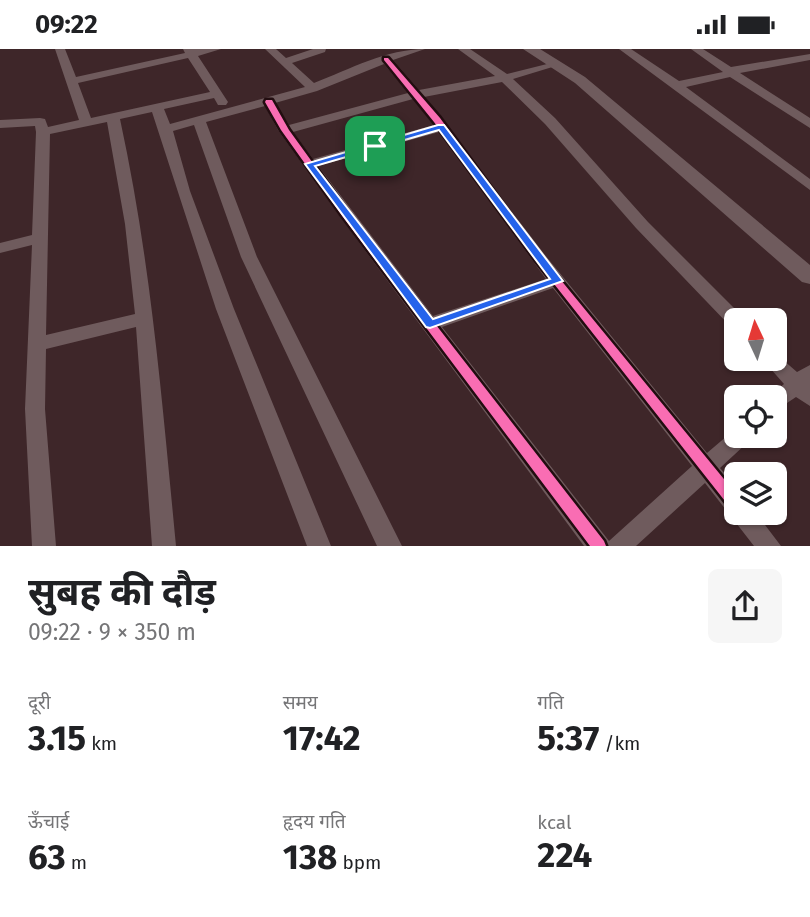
<!DOCTYPE html>
<html lang="hi">
<head>
<meta charset="utf-8">
<style>
	body { margin:0; font-family:"Fira Sans","Noto Sans Devanagari",sans-serif; background:#f6f6f6; color:#202124; height:100vh; display:flex; flex-direction:column; font-size:26px; white-space:nowrap }
	* { box-sizing:border-box; margin:0 }
	p { font-size:23px; color:#757577 }
	.icon { flex:none; width:38px; height:38px; fill:none; stroke:currentColor; stroke-width:2; stroke-linecap:round; stroke-linejoin:round }
	.map { position:relative; height:497px; overflow:hidden }
	.side { display:flex; flex-direction:column; background:#fff; flex:1 }
	.side>* { flex:none }
	.needle { width:46px; rotate:356deg }
	.fabs { position:absolute; left:724px; top:259px; display:grid; gap:14px }
	.fabs a { display:grid; place-items:center; width:63px; height:63px; border-radius:10px; background:#fff; box-shadow:0 2px 5px #0004; font-size:35px }
	.pin { position:absolute; display:grid; place-items:center; width:60px; height:60px; color:#fff; margin:-30px; border-radius:14px; box-shadow:0 4px 10px #0006 }
	.round { display:grid; place-items:center; flex:none; width:74px; height:74px; border-radius:10px; background:#f6f6f6 }
	.summary { display:flex; align-items:center; justify-content:space-between; height:119px; padding:0 28px }
	h1 { font-size:38px; font-weight:700; line-height:52px }
	.metrics { display:grid; grid-template-columns:repeat(3,1fr); gap:10px; height:119px; padding:7px 28px }
	.metrics div { display:grid; align-content:center }
	.metrics b { font-size:35px; font-weight:700 }
	.metrics small { font-size:19px; font-weight:400 }
	.metrics p { font-size:19px }
	.status { display:flex; justify-content:space-between; align-items:center; height:49px; padding:0 35px; background:#fff; direction:ltr }
	.status svg { height:19px; fill:currentColor }
	.map>svg:first-child { display:block }
	.lines { fill:none; stroke-linecap:round; stroke-linejoin:round }
	.minor { fill:#6f5b5d; fill-rule:evenodd }
	.tertiary { fill:#6f5b5d; fill-rule:evenodd }
	.cycleway-casing { stroke:#220d10; stroke-width:5 }
	.cycleway { fill:#f96db3; fill-rule:evenodd }
	.route { fill:#2563eb; stroke:#fff; stroke-width:2; fill-rule:evenodd }
</style>
</head>
<body>
<div class="status"><b>09:22</b><svg viewBox="0 0 49 12"><path d="M0 12V9h3v3zM5 12V6h3v6zM10 12V3h3v9zM15 12V0h3v12zM26 1h20v11H26zM47 4h2v5h-2z"/></svg></div>
<div class="map">
<svg width="810" height="497" viewBox="0 0 810 497">
	<rect width="100%" height="100%" fill="#3e2629"/>
	<g class="lines">
		<path class="minor" d="M55,0H65L76,28L185,4L183,0H221L198,7L228,53L226,56H218L214,49L164,60L170,75L305,38L265,0H276L286,9L313,0H326L325,3L292,14L314,34C350,20 387,0 425,0L393,11L419,41L495,27L458,0H470L507,25L559,12V16L513,30L555,69L648,173L743,268L745,271H737V279L731,278L636,179L545,75L502,33L424,48L545,206L707,404L734,381L737,380V387H751L748,393L720,419L737,439V464H756L781,497H754L705,434L636,497H584L341,169L278,81L265,57L206,73L257,208L402,497H377L241,208L194,76L173,82L190,142L234,260L331,497H307L216,260L152,63L120,70C151,213 162,352 176,497H152L136,278L46,300L45,360L56,497H32L25,360L32,196L0,204V194L32,186L36,83L35,77L0,79V71L40,69L45,70L48,78L79,71ZM188,9L210,43L91,69L78,34ZM384,15L408,44L289,76L275,54L317,42ZM413,50L434,76L313,110L293,83ZM107,73L125,175L135,265L46,286L50,85ZM439,83L546,230L433,267L318,117ZM553,239L692,417L609,492L442,278Z
			M619,0H631L679,32L723,23L691,0H703L731,18L810,5V11L740,24L810,69V79L730,28L686,38L810,130V141Z
			M775,304L797,323L810,316V357L796,348L775,362V348H768L784,335L762,310H775Z"/>
		<path class="tertiary" d="M523,0H540L585,28L810,216V235L802,233L575,34Z"/>
		<g class="cycleway-casing">
			<path id="cycleway" d="M384,9H388L440,69L542,208L737,446V463L732,461L536,212L434,73L384,11Z
				M266,51H272L289,81L349,164L604,492L606,497H590L343,168L281,81L265,53Z"/>
		</g>
		<use href="#cycleway" class="cycleway"/>
	</g>
	<path class="route" d="M438,76H444L563,232L430,279L426,278L305,115ZM439,81L550,230L433,270L315,117Z"/>
</svg>
<div class="fabs">
<a><svg class="needle" viewBox="-14 -14 28 28"><path d="M0-13l5 13h-10z" fill="#e53935"/><path d="M0 13l5-13h-10z" fill="#757577"/></svg></a>
<a><svg class="icon" aria-label="locate" viewBox="0 0 24 24"><circle cx="12" cy="12" r="6"/><path d="M12 2v4M12 18v4M2 12h4M18 12h4"/></svg></a>
<a><svg class="icon" aria-label="layers" viewBox="0 0 24 24"><path d="M12 4l9 5-9 5-9-5zM3 14l9 5 9-5"/></svg></a>
</div>
<div class="pin" style="left:375px;top:97px;background:#1e9e55"><svg class="icon" aria-label="arrive" viewBox="0 0 24 24"><path d="M6 21V4h12l-3 4 3 4H6"/></svg></div>
</div>
<section class="side">
<div class="summary"><div><h1>सुबह की दौड़</h1><p>09:22 · 9 × 350 m</p></div><a class="round"><svg class="icon" aria-label="share" viewBox="0 0 24 24"><path d="M12 15V3M7 8l5-5 5 5M5 13v7h14v-7"/></svg></a></div>
<div class="metrics">
<div><p>दूरी</p><b>3.15<small> km</small></b></div>
<div><p>समय</p><b>17:42</b></div>
<div><p>गति</p><b>5:37<small> /km</small></b></div>
</div>
<div class="metrics">
<div><p>ऊँचाई</p><b>63<small> m</small></b></div>
<div><p>हृदय गति</p><b>138<small> bpm</small></b></div>
<div><p>kcal</p><b>224</b></div>
</div>
</section>
</body>
</html>
